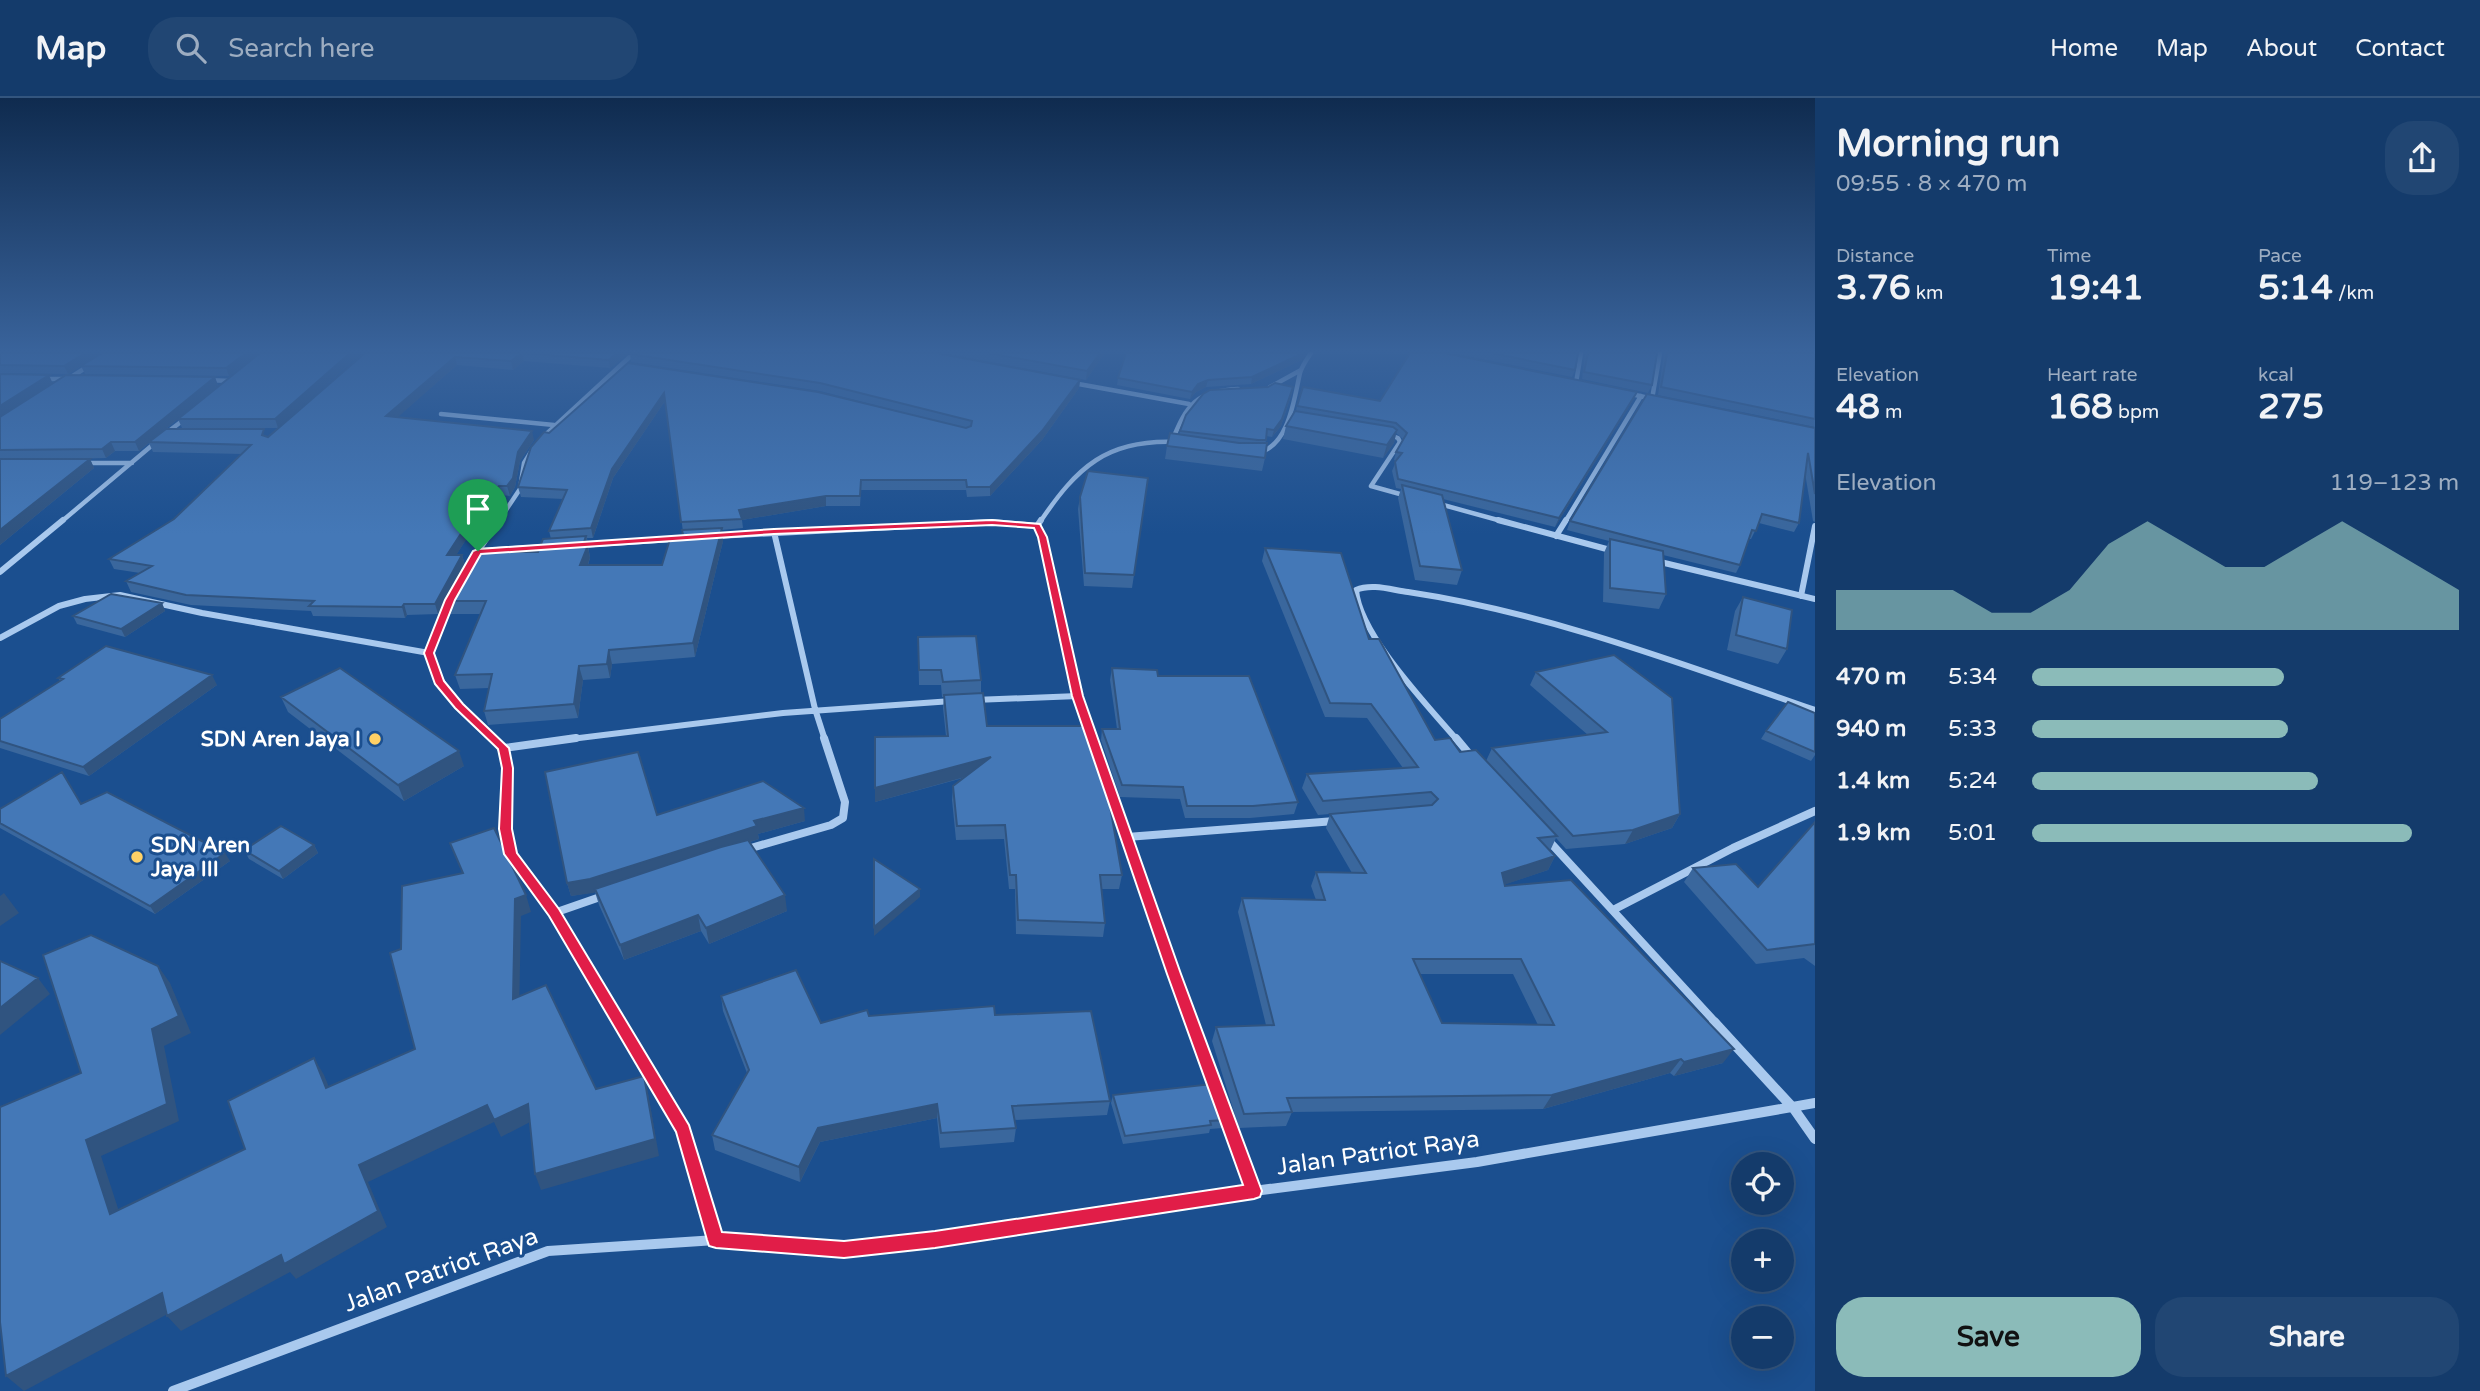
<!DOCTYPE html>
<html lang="en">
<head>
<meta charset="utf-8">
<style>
	body { margin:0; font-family:"Varela Round",sans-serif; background:#214673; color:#f1f3f6; height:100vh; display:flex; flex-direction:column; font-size:26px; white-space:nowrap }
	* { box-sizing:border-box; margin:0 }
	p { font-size:23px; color:#9dadc1 }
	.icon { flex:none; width:38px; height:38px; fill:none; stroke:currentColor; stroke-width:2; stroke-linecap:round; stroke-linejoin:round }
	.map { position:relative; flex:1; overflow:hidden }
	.drawer { display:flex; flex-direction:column; background:#143b6b; width:665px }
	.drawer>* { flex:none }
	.buttons { position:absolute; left:1731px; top:1054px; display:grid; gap:14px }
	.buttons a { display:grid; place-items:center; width:63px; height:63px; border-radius:50%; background:#143b6b; box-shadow:0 7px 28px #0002,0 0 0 2px #33557e; font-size:35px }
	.pin { position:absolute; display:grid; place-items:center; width:60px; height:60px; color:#fff; margin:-72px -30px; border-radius:50% 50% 50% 0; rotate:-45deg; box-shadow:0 0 7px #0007 }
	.pin .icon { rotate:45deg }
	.round { display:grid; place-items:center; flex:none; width:74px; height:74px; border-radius:28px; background:#214673 }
	.head { display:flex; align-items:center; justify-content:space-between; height:119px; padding:0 21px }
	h1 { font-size:38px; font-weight:700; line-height:52px }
	.figures { display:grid; grid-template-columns:repeat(3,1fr); gap:10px; height:119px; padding:7px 21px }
	.figures div { display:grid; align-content:center }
	.figures b { font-size:35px; font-weight:700 }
	.figures small { font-size:19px; font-weight:400 }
	.figures p { font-size:19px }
	.chart { height:196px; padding:14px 21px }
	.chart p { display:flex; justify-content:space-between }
	.chart svg { width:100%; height:126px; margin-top:7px; fill:#8bbbb9; opacity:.7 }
	.action { display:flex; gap:14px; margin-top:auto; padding:14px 21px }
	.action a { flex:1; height:80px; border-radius:28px; background:#8bbbb9; color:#111; font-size:28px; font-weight:700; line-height:80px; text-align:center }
	.action a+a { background:#214673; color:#f1f3f6 }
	ul { padding:0 21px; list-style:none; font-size:23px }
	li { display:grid; grid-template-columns:112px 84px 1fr; align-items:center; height:52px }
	li i { height:18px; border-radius:9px; background:#8bbbb9 }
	header { display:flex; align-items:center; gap:42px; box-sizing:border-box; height:98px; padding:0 35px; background:#143b6b; border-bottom:2px solid #33557e }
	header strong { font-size:33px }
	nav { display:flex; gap:38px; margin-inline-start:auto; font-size:24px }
	.search { width:490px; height:63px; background:#214673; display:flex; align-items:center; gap:18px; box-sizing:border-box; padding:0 24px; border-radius:28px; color:#9dadc1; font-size:26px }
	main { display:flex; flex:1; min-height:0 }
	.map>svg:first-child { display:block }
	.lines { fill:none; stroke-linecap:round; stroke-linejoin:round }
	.street-far3 { stroke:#a9c9ee; stroke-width:4.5 }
	.street-far2 { stroke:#a9c9ee; stroke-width:6 }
	.street-far1 { stroke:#a9c9ee; stroke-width:8 }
	.street { stroke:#a9c9ee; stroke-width:10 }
	.wall { fill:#3a679d; fill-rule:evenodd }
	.shaded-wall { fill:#305480 }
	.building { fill:#4478b7; stroke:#305480; stroke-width:2; fill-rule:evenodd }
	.route { fill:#e11d48; stroke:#fff; stroke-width:2; fill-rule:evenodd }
	.poi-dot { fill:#ffd166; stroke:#1b4f8f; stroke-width:2.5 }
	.labels { text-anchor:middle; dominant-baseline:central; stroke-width:6; stroke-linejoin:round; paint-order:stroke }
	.poi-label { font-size:21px; font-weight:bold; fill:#fff; stroke:#1b4f8f; text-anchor:end }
	.near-street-label { font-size:24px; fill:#fff; stroke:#1b4f8f }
</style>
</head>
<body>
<header>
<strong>Map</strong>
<div class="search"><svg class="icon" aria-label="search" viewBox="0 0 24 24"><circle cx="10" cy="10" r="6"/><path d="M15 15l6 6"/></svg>Search here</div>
<nav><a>Home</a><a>Map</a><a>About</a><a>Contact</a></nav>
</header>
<main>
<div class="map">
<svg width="1815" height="1293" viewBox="0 0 1815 1293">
	<rect width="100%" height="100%" fill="#1b4f8f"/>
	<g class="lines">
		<path class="street-far3" d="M43,281H69
			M68,281L90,267
			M207,282L231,283
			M1073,285L1189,306
			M1576,285L1581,255
			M1270,289L1301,272
			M1627,295L1653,301
			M1652,301L1660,255
			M441,316L554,327
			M165,336L186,320
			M1387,336L1398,340L1400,344L1371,388L1407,398
			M542,340L634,255
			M1172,343C1187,306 1196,293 1238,291
			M1257,355C1289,349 1294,301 1300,275C1302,268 1307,261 1311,255
			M85,365H132
			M1436,405L1505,424
			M61,424L156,344
			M498,424L520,391L524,365L534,349
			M1040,424C1077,369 1107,341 1176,344
			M1565,424L1641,298"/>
		<path class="street-far2" d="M1498,422L1614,453
			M1037,428L1041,422
			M774,434L815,611L825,642
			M716,438L992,424L1037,428L1043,438L1078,598L1091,636
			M1556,438L1566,422
			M580,447L690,440
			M478,453L547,449
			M478,453L499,422
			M1656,463L1815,501
			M0,474L63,422
			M1801,498L1815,428
			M0,540L59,508L85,501L120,497L202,515L429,555
			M429,555C444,598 463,611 495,642
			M429,555L451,500
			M974,602L1078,598
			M563,642L783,615L952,603
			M1457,642C1428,608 1359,536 1356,492C1372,485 1392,492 1408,494C1548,515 1682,566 1815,612"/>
		<path class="street-far1" d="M493,640C522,667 499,717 510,753C517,772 542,797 554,814C578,850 598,889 620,925
			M1456,640L1471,658
			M504,650L576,640
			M1105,677L1192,925
			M1127,739L1335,723
			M1548,742L1716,925
			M744,752L831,727L843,720L845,704L824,640
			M1613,812L1733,750L1815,713
			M554,815L603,798"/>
		<path class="street" d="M619,924L684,1032L716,1142
			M1192,924L1254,1093
			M1714,924L1794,1011L1815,1041
			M173,1293L548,1153L716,1142L844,1151L935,1142L1254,1093L1477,1064L1815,1005"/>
	</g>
	<path class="wall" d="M0,255H362L278,330H182L178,321L253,261L229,278L85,276L81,268L68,276L0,275Z
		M365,255H629L610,270L524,263L513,272L457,267L397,319L534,342L520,363L515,389L510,398L501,397L483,415L456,457H462L465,467L438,516L407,517L405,520L313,518L311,513L191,507L131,494L126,483L140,475L114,471L109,461L174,421L242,356L153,354L149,345L139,353H115L106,360L69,361H90L94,370L0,447V276L53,285L215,279L218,288L156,339H268Z
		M943,255H1105L1086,282Z
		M1452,255H1578L1575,272L1572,279Z
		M1585,255H1657L1652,287L1648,295L1582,281Z
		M1664,255H1815V329L1658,297Z
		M630,256L1080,282L1079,290L1042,342L990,398L967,399L966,392H861L860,408H826L742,422L743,430L722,432L723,443L695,559L612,566L610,580L583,582L578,620L488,627L484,613L489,590L460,591L455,577L480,516H450L446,503L538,454L551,441L549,433L563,401L521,399L518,389L549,335L628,265L902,314L820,293L631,264ZM665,303L684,441L662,467H588L590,460L587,440H593L613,380Z
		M1304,261L1251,286L1206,289L1196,294L1190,301L1117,287L1118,280Z
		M1637,294L1633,302L1555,429L1443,401L1462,472L1457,487L1415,482L1398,400L1401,391L1396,390L1392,373L1396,363L1394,362L1396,354L1403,341L1396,335L1394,345L1383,360L1283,341L1286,328L1296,313L1297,308L1380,303Z
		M1292,295L1281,328L1272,339L1266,338L1265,360L1262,373L1165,361L1167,348L1179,337L1180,333Z
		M1815,330V424L1813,423L1805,375L1799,425L1794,434L1759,425L1751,441H1749L1740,467L1736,475L1663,457L1666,496L1659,511L1603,504L1604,455L1609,443L1567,432L1570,423Z
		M1080,399L1134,477L1132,490L1084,488L1078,411Z
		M1265,450L1369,541L1435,642L1460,654L1486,663L1492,650L1588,637L1530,587L1536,574L1614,557L1680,716L1672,730L1625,746L1566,751L1556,740L1550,753L1555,758L1548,772L1505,786V788L1723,965L1674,978L1670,975L1543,1011L1292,1014L1286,1028L1239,1030L1212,943L1216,929L1266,927L1238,814L1242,800L1316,802L1311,788L1316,774L1352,775L1326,730L1330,716L1318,717L1302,690L1307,676L1403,670L1367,620L1325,619L1262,463ZM1420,876H1513L1538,927L1442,925Z
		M1743,499L1787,551L1778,566L1727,552L1735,513Z
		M162,505L165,513L125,539L77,526L73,518Z
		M918,539L981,582V595L987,628L1108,685L1107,693L1122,777L1119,791H1102L1105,825L1103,839L1016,836L1015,791H1009L1004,741L956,742L952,702L953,688L963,680L875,704V690L946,638L943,610L944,599H942L941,587H919Z
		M1112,570L1158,578L1298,704L1294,716L1250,720H1185L1180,701L1120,699L1101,642L1102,631H1117L1110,582Z
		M58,580L217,587L89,678L0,650V621L60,583Z
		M281,599L464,668L404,703L288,614Z
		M1815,615V657L1811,663L1761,641L1766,633Z
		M82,706L230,763L155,816L0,730V711Z
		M657,717L805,723L758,736L759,741L750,744L787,813L709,846L701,833L624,862L599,807L595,794L571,798L567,785Z
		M1815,724V868L1804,860L1756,866L1684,784L1693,770L1758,789Z
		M314,747L318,755L283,781L249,761L244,752Z
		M721,898L821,925L869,918L995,917L1110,1003L1107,1017L1014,1022L1016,1030L1014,1044L940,1050L937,1020L820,1044L800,1084L715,1052L712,1037L747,975L723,913Z
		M1113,997L1225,1022L1223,1030L1210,1031L1209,1035L1123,1046L1111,1005Z"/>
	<path class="shaded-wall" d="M85,255H102L68,276L64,268Z
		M246,255H260L229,278L226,270Z
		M350,255H362L278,330L275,321Z
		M522,255L524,263L513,272L511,263Z
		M617,255H629L610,270L609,262Z
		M1100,255H1105L1086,282L1087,273Z
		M1303,255H1307L1304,261L1251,286L1252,279Z
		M455,259L457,267L389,327L386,318Z
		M49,277L53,286L0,320V308Z
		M215,279L218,288L139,353L135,344Z
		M1080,282L1079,290L1042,342L990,398V389Z
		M1208,282L1206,289L1196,294L1190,301L1192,294L1198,286Z
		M1293,289L1281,328L1272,339L1274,332Z
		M1637,294L1633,302L1555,429L1559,420Z
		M664,295L665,303L613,380L593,440L591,430L612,371Z
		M1397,332L1394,345L1383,360L1387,347Z
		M532,333L534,342L520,363L515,389L510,398L507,388L518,354Z
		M111,344L115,353L106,360L102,351Z
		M90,361L94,370L0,447V432Z
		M499,388L501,397L483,415L450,467L447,457L481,405Z
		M826,398V408L742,422L739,412Z
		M722,430L723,443L695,559L693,545Z
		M586,438L590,460L583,480L580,467L583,447Z
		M462,457L465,467L438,516L435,506Z
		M162,505L165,513L125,539L121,531Z
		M404,506L407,517L405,520L402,509Z
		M609,552L612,566L610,580L607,566Z
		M579,568L583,582L578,620L574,606Z
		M212,577L217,587L89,678L83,669Z
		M459,653L464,668L404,703L398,687Z
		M991,659L990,672L875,704V690Z
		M804,710L805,723L758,736L759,741L593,795L571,798L567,785L754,723Z
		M1680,716L1672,730L1625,746L1633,732Z
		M314,747L318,755L283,781L279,773Z
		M225,755L230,763L155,816L150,808Z
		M1555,758L1548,772L1495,790L1502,775Z
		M920,791V799L874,838V829Z
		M4,795L19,815L0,828V798Z
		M526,797L531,814L521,818L519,918L513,901L515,801Z
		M785,797L787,813L709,846L706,830Z
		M698,817L701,833L624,862L620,847Z
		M158,868L170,885L191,935L164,948L179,1023L101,1058L125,1132L110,1116L86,1042L152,931Z
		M38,880L50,896L0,937V910Z
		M1734,951L1723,965L1674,978L1684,964Z
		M314,960L324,977L336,1006L326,990Z
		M1681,961L1670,975L1543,1011L1552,997Z
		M644,978L648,995L659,1058L541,1092L535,1076Z
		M528,1006L534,1022L501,1039L494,1024L368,1084L387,1129L296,1181L290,1174L181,1233L167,1218L359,1067L487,1007Z
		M937,1006V1020L820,1044L800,1084L799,1069L818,1030Z
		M162,1195L177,1211L24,1293L6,1278Z"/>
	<path class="building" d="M0,255H85L64,268L0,267Z
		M102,255H246L226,270L81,268Z
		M260,255H350L275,321H178Z
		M365,255H617L609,262L522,255L511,263L455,259L386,318L532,333L518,354L513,380L507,388H499L481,405L447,457H462L435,506H404L402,509L309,508L314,503L186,497L126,483L152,468L109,461L174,421L251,347L149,344L166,331H264L262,337L268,339Z
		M631,255H936L1080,282L1042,333L990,389H967L966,382H861L860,398H826L739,412L742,421L681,424L664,295L612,371L591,430L549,433L567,392L518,389L531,349L544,334L549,335L628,265L818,294L966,330L971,328L972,323L820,285L630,256Z
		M988,255H1100L1087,273Z
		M1126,255H1303L1252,279L1208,282L1198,286L1192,294L1118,280Z
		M1410,255H1444L1637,294L1559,420L1398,381L1395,364L1402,355L1396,354L1407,335L1396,325L1297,308L1303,289L1380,303Z
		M1491,255H1578L1575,272Z
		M1588,255H1657L1652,287L1584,274Z
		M1667,255H1815V321L1661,289Z
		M0,276L49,277L0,308Z
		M66,277L215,279L135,344H111L102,351L0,352V319Z
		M1275,285L1293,289L1282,321L1274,332L1267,331L1266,342H1258L1180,333L1186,317L1203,296L1210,292L1268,289Z
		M1647,296L1815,330V396L1808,355L1799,425L1762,416L1756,433L1752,432L1740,467L1570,423Z
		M1295,313L1393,329L1397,332L1387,347L1286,328Z
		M1170,335L1239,345H1267L1265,360L1167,348Z
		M0,361H90L0,432Z
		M1088,373L1148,380L1134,477L1085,475L1080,399Z
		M1402,387L1442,397L1462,472L1420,468Z
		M722,430L693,545L609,552L607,566L579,568L574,606L484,613L492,576L455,577L486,503H446L474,454H538L543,441L586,438L583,447H588L580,467H662L670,441H684L682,432Z
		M1610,441L1663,453L1666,496L1610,490Z
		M1265,450L1341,455L1369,541H1379L1435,642L1450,640L1460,654L1476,652L1557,738L1538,740L1555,758L1502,775L1505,788L1571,782L1734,951L1684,964L1681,961L1552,997L1287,1000L1292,1014L1244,1016L1216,929L1274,927L1242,800L1325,802L1316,774L1366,775L1330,716L1432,707L1438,701L1431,694L1323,703L1307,676L1418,669L1371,606L1330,605ZM1413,861H1521L1554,927L1442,925Z
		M111,496L162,505L121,531L73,518Z
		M1743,499L1792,512L1787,551L1736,537Z
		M976,538L981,582L943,584L941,572H919L918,539Z
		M106,548L212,577L83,669L0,643V621L63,581L58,580Z
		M1614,557L1672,600L1680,716L1633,732L1573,738L1492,650L1607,634L1536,574Z
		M340,570L459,653L398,687L281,599Z
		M1112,570L1157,572L1158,578H1249L1298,704L1253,708H1187L1183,689L1122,687L1102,631H1120Z
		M983,595L987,628H1089L1108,685H1106L1122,777H1100L1105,825L1018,822L1016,777H1010L1005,727L957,728L953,688L991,659L875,690V639L948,638L944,597Z
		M1788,604L1815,615V654L1766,633Z
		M638,654L657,717L763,683L804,710L754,723L757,728L590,781L567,785L545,674Z
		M62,674L81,706L107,694L225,755L150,808L0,725V711Z
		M1815,724V846L1767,852L1693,770L1736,766L1758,789Z
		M281,728L314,747L279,773L244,752Z
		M494,730L526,797L515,801L513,901L546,887L596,991L644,978L655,1041L535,1076L528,1006L494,1022L487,1007L359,1067L378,1113L284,1166L281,1157L167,1218L162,1195L6,1278L0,1224V1009L81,975L43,857L91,837L158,868L179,918L152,931L167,1006L86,1042L110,1116L245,1051L228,1003L314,960L326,990L415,951L390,855L401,851L402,788L463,775L450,745Z
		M748,742L785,797L706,830L698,817L620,847L595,791L721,749Z
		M874,761L920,791L874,829Z
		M0,863L38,880L0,910Z
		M796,872L821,925L867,912L869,918L994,908L995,917L1091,913L1110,1003L1012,1008L1016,1030L941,1035L937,1006L818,1030L799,1069L712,1037L749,972L721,898Z
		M1212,986L1225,1022L1210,1023L1211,1027L1125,1038L1113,997Z"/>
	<linearGradient id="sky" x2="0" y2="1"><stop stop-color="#0f2b4f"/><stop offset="0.58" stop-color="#39639b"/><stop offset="1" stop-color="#39639b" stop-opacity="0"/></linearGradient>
	<rect width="1815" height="436" fill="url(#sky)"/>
	<path class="route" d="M992,422L1040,426L1047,439L1083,598L1181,876L1262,1093L1260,1099L1254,1101L935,1150L844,1160L716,1150L709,1148L707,1142L676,1034L549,818L504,756L499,731L502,670L498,651L455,610L435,586L424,555L445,502L473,453L478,451L774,431ZM992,427L1034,430L1038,439L1072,598L1167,876L1243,1087L935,1133L844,1143L722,1134L689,1027L559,811L517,755L512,731L513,670L509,650L463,606L444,583L434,555L455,502L481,456L774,436Z"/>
	<g class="poi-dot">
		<circle cx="375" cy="641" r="7"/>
		<circle cx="137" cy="759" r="7"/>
	</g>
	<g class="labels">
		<g class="poi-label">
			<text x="361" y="641">SDN Aren Jaya I</text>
			<text x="151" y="747" text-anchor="start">SDN Aren<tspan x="151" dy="24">Jaya III</tspan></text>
		</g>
		<g class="near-street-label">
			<text transform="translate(1378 1055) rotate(-8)">Jalan Patriot Raya</text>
			<text transform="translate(441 1172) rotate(-20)">Jalan Patriot Raya</text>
		</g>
	</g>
</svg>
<div class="buttons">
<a><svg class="icon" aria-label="locate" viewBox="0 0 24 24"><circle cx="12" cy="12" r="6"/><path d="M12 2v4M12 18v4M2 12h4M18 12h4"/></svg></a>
<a>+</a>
<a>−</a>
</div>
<div class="pin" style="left:478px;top:453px;background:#1e9e55"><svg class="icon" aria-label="arrive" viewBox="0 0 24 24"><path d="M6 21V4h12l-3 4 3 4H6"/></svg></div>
</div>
<section class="drawer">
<div class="head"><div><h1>Morning run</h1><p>09:55 · 8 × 470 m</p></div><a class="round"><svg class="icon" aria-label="share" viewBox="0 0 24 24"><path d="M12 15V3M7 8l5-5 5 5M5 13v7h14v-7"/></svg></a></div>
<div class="figures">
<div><p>Distance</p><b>3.76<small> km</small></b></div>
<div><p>Time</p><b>19:41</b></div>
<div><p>Pace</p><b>5:14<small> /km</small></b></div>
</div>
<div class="figures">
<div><p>Elevation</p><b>48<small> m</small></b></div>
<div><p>Heart rate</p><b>168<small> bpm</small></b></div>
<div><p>kcal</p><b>275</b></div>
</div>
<div class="chart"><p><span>Elevation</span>119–123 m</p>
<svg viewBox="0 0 160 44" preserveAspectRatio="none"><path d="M0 44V30L10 30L20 30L30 30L40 38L50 38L60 30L70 14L80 6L90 14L100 22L110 22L120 14L130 6L140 14L150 22L160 30V44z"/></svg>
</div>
<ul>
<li><b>470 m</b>5:34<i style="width:59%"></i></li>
<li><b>940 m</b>5:33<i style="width:60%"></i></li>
<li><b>1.4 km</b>5:24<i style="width:67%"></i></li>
<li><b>1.9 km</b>5:01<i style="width:89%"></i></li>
</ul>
<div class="action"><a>Save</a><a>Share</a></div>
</section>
</main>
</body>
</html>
